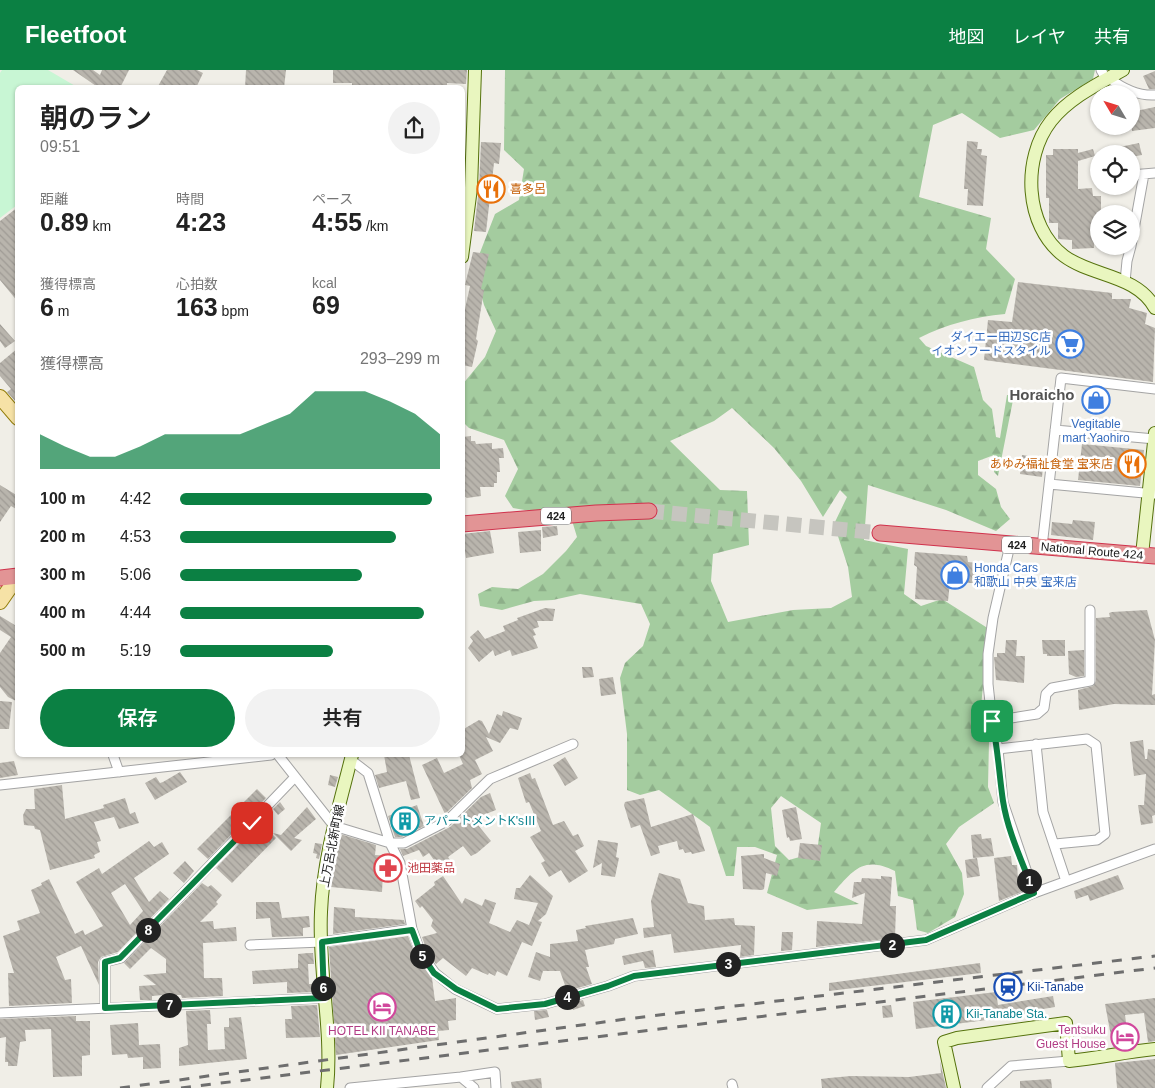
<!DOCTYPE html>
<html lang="ja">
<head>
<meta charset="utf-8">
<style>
	body { margin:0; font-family:Arial,"Noto Sans JP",sans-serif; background:#f2f2f2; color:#222; height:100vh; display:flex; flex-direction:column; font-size:19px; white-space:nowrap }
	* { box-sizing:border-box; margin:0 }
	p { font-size:16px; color:#767676 }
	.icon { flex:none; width:28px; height:28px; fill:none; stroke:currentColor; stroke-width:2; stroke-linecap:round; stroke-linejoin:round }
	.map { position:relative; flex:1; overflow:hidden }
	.side { position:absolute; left:15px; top:15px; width:450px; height:672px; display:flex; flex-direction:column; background:#fff; border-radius:8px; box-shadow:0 1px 4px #0004 }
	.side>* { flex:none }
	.needle { width:32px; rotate:308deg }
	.tools { position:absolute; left:1090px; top:15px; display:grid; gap:10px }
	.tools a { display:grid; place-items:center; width:50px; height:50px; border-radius:50%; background:#fff; box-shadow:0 1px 4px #0004; font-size:25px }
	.pin { position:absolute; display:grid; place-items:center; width:42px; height:42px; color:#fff; margin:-21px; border-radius:10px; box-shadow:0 2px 8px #0006 }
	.km { position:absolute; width:25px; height:25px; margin:-12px; border-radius:50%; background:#222; color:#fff; font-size:14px; line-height:25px; text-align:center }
	.round { display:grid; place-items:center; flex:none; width:52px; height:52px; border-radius:26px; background:#f2f2f2 }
	.headline { display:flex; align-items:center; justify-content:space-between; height:85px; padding:0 25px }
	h1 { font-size:28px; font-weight:600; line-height:38px }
	.stats { display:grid; grid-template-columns:repeat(3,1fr); gap:8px; height:85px; padding:5px 25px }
	.stats div { display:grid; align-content:center }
	.stats b { font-size:25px; font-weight:600 }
	.stats small { font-size:14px; font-weight:400 }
	.stats p { font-size:14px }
	.chart { height:140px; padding:10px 25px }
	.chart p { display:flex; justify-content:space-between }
	.chart svg { width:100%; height:90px; margin-top:5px; fill:#0b8043; opacity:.7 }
	.button { display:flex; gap:10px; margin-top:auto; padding:10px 25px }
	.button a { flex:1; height:58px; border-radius:30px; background:#0b8043; color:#fff; font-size:20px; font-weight:600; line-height:58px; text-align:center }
	.button a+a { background:#f2f2f2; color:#222 }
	ul { padding:0 25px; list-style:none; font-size:16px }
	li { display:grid; grid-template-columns:80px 60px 1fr; align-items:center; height:38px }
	li i { height:12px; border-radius:6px; background:#0b8043 }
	header { display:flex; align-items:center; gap:30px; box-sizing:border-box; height:70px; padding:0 25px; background:#0b8043; color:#fff }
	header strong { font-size:24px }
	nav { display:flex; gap:28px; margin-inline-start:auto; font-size:18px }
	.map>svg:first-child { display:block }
	.forest { fill:url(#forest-firs); fill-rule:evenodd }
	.park { fill:#c8f6d4 }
	.building { fill:url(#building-back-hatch); fill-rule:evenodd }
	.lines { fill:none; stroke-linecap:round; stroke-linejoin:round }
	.highway-tunnel { stroke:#c6c5bf; stroke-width:15; stroke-dasharray:15 8; stroke-linecap:butt }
	.street-casing { stroke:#a4a4a4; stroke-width:11 }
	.secondary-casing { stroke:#55720c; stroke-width:14 }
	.primary-casing { stroke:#927d0a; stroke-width:16 }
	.highway-casing { stroke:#d0324c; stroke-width:17 }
	.street { stroke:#fff; stroke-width:9 }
	.secondary { stroke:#e9f6bf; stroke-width:12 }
	.primary { stroke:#f6e2a6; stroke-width:14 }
	.highway { stroke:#e29495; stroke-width:15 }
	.rail { stroke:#6e6e6e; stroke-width:3; stroke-dasharray:10 10; stroke-linecap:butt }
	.route-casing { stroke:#fff; stroke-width:10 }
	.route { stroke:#0b8043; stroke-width:6 }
	.labels { text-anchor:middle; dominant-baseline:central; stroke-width:5; stroke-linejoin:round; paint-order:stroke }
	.shield { fill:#fff; stroke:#636363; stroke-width:1 }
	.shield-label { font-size:11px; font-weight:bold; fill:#202020 }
	.food-label { font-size:12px; fill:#c56008; stroke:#fff; text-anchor:start }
	.shop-label { font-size:12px; fill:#366cbe; stroke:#fff; text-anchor:end }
	.street-label { font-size:12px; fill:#202020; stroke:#fff }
	.culture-label { font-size:12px; fill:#0d838f; stroke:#fff; text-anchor:start }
	.health-label { font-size:12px; fill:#be3a42; stroke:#fff; text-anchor:start }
	.transit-label { font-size:12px; fill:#164399; stroke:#fff; text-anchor:start }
	.hotel-label { font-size:12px; fill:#b23c85; stroke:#fff; text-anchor:end }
	.quarter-label { font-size:15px; font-weight:bold; fill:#535353; stroke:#fff }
</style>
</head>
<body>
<header>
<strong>Fleetfoot</strong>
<nav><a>地図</a><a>レイヤ</a><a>共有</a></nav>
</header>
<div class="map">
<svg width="1155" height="1018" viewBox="0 0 1155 1018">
	<defs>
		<pattern id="forest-firs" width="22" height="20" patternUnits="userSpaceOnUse" patternTransform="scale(1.25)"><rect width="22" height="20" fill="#a4cc9f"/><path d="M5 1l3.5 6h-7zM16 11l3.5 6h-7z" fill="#8daf89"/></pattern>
		<pattern id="building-back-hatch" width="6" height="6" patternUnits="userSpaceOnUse" patternTransform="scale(1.25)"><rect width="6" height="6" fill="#b9b5ad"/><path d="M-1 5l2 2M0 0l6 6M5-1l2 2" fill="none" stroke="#9f9b95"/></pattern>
	</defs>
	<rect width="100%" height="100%" fill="#f0eee7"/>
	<path class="forest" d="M505,0H1095L1093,9L1060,29L1034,60L1000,68L962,43L933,55L919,127L991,148L986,179L1015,209L1005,244C974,247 947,254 919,268L926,276L974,297L983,330L992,339L996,367L1000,368L1007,325H1014L998,406L994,402V385L978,391V405L996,419L1001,437L1010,449L996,461L946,440L868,415L864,470L908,479L904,524L921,536L942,529L989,559L981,636L989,671L988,717L994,733L959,757L946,774L962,803L964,824L955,847L928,863L917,860L913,830L898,826L895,801C864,786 854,799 834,822L859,834L807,840L767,823L777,785L755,777H737L734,806H726L710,757L659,720L640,725L627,720V664L620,608L625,593L643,576L650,554L641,534L580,524L553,530L534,531L502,540L480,536L478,524L492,517L518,519L543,504L566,481L577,467L570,444L536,442L513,438L505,426L518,399L504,370L469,358L463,352L462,315L485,287L496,261L484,235L474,198L495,144L519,130L524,99L504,80ZM732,338L774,378L801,411L823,447L840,420L847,427L834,454L848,497L852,527L831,538L793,540L728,552L711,511L713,484L749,475L747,421L720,420L670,371L714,351ZM781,726L821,753L817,782L789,790L775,776L771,738Z"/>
	<path class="park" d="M2,0H48L77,17L18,18L17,135L0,148V3Z"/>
	<path class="building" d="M73,0H93L100,5L102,0H129L120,18H99Z
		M167,0H197L203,3L196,18H157Z
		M246,0H286L284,18H245Z
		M333,0H467L466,14L447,13V18H352V13H333Z
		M1155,1V19H1149L1143,6Z
		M1155,37V58L1132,61L1131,42Z
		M967,71L978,72L977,79H982L981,85L987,86L983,136L967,135L968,119H964Z
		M481,72L501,73L499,94L494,93L486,162L474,161L479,118Z
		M1139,73L1142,85L1131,87V84H1106L1105,80Z
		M1053,79H1078V83L1093,79L1095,86L1078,91V119L1092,118L1093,126H1101V144H1099V148H1094V178L1072,179V170L1058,169V153H1049V128H1046V85H1053Z
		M18,137V232L0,210V151Z
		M473,182L489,184L481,219L484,220L476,269L478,271L472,297L462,295V253L470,216L465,215Z
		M1018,212L1112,223V229H1131L1129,238L1147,243L1145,254L1155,258L1153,312L984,290L988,250L1012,252Z
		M0,254L15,271L5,278L0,271Z
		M18,278V334L7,322L11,319L0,306V293Z
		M1089,318L1107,320L1103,343L1085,341Z
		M471,366V371H475L476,374L492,373V379L503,378L504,388H499L500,402H497V413H494V417H480L481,426L467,428L464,426L462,412V367Z
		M1082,374L1144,380L1140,416L1078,410Z
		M1022,385L1044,388L1042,407L1020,404Z
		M0,415L18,426V440L11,436L0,452Z
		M1073,450L1095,452L1093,470L1051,465L1052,452L1072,454Z
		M557,456L558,465L543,468L542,457Z
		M541,460V481L520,483L518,462Z
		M490,461L494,483L466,488L462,464Z
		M915,482L967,486L968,492L994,495L993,514L950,512L948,531L915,529L917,497L914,495Z
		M545,538L555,539L553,551H537L539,557L533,559L536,565L533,566L538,578L512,586L510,580L495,586L493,580L479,592L468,578L473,571L470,567L478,560L485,569L505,561L503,556L518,550L517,548Z
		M1147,540L1155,570L1152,625L1155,624V635L1114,634L1079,640L1078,620L1093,616L1096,611V548L1110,547L1109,543L1112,542Z
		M0,546L18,557V632L8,627L0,617V583L11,567L0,560Z
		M1006,570H1017L1016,586H1025L1024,613L996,610L994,587H997V583H1005Z
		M1042,570H1065V586H1047V584H1043Z
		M1084,580V606L1076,607L1069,604L1068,581Z
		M582,597H592L594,607L583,608Z
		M613,607L616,624L601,626L599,609Z
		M0,631L12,632L9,659H0Z
		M503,641L522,648L518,660L510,658L500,673L486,667L493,681L475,690L482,704L470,710L472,718L445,744L422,695L437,688L444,703L463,694L459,685H462V660L479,650L482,651L489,664L497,644L502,646Z
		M1143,670L1145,689H1147L1148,679L1155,680V745L1152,746L1153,753L1141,755L1138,735H1144L1146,704L1134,706L1130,672Z
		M384,685H409L420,728L411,730L406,711L379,718L375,705L387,702Z
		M565,687L578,708L565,716L553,695Z
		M14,691L18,705L0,708V693Z
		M180,702L187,712L155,730L145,713L156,707L160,713L163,712Z
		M530,703L532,709L535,708L553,755L564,751L573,766L578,764L584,776L575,781L588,801L569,813L561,800L549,807L541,793L545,791L530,767L541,761L529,732L526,733L518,708Z
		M330,705L338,707L335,717L328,715Z
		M62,715L65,749L104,738L103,735L125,728L130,744L135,742L139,753L119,759L114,747L94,752L101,771L97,772L100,782L94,785L95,788L50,800L40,760L35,759L34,756L24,755L23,745L26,739H35L34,719Z
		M257,719L266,728L208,789L197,779Z
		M490,723L496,740L473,749L491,771L477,783L471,786L463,776L448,787L454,796L443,803L429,783L423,787L419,780L403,786L400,779H407L450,757L481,727Z
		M644,728L651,757L693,744L705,781L692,784L691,782L685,783L683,779L679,780L677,771L658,776L660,783L651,786L640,755L631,758L624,735L625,732Z
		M280,732L285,739L278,745L273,739Z
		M417,735L424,756L402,767H395L388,746Z
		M307,737L316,749L294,768L302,770L291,781L273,763L281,765Z
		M796,737L802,769L790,771L789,767L787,768L782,740Z
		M260,752L276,768L232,813L216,798Z
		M340,764L376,775L375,785L390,786L395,803L383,802L382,822L331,817Z
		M981,764L982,769L991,768L994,786L973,788L971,765Z
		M598,770L618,773L616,787L619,788L615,807L601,805L602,793L593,798Z
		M149,771L154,777L162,772L169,784L134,808L149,832L160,821L169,829L118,882L101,887L98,892L99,915L81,876L56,887L65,910L71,909L72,933L9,936L8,903H14L3,866L20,860L17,851L40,843L31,820L42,815L41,813L49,809L75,864L83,860L85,865L103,856L76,812L99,798L102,804ZM125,814L143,841L130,855L111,823Z
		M315,773L322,774L319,789L316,788L317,784L313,783Z
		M800,773L822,775L820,791L798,788Z
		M764,784V788L780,794L777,806L766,803L764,819L762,820L743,819L741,786Z
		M1011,786L1012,795H1017L1018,809L1024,821L999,831L994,788Z
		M977,788L980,806L967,808L965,790Z
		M185,791L194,801L184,813L173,803Z
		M659,803L680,809L688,833L704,836L705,850L734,848L735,855L755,856L754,885L740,887L741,875L674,883L671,864L644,868L643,858L654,857L651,831Z
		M530,805L553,826L546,844L538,851L542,852L532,876L522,872L507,906L497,901L495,906L489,903L488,905L472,898L466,906L443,888L436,894L427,881L422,867L437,863L431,856L433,850L422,836L420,838L415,831L435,815L434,812L443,806L462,834L465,828L482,836L485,829L496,833L489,853L510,862L517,850L529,855L538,833L514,829L516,818H520Z
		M1118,805L1124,819L1090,831L1088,825L1076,829L1074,821Z
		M881,806L892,807L890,836H896L895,868L816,877L817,851L862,854L865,823L852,828L854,812H861L862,808L881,809Z
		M202,813L208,817L211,815L222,825L216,832L218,834L200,852L213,851L214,859L236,857L237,871L203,873L204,908H222L223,926L182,928L181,925H163L152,926V930H140L139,916L156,915L143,905L166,903V889L151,878L130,899L124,893Z
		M256,832H279L282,848L309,846L310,857L303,858V866L272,867L270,848L256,849Z
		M334,837L355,839V847L404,850L405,854L333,864Z
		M633,848L638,864L615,869L614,874L585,880L589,897H586L592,914L567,921L560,901H543L540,911L528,907L536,882L550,887V874L578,871L576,860L586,858L585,856Z
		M782,862H793L792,880L781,881Z
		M408,866L416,887L432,908L435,931L456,928V950L448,951L449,960L438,961L439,970L336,985L329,877Z
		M653,880L656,897L645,898L643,891L624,895L622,886Z
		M308,883H313L314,894H308L309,914H315L316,922L287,923V912L253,914L252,901L298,898V884Z
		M980,893L981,903L829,921V913Z
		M996,922L998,935L1053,926L1055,937L1025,942L1026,945L916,959L913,932Z
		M1155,928V971L1148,972L1144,943L1125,945L1129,974L1113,977L1105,934Z
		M583,930L585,936L573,940L571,933Z
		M317,935L320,967L286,968L285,949H292L291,936Z
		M891,935L893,947L883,948L882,936Z
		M210,940L211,954H207L208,980L225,979L224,957H229V948L241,947L247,989L179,996V978L188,975L186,941Z
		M547,940L549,947L535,950L534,941Z
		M76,946V951H90V985L82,986V1006L53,1007L51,959L25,960L26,971L20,972L17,996H8V992H5L6,967L0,968V949Z
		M138,953L139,975L160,974L161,998L143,999V987L128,988L127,984L112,985L110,955Z
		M1155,989V1018H1117L1115,993Z
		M940,991L946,1018H822L821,1009L829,1008L851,1006L909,1007L941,1003Z
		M541,1008L542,1018H512L511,1012Z
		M1051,1009L1052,1018H1020V1011Z"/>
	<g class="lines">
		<path class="highway-tunnel" d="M649,441L880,463"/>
		<g class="street-casing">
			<path id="street" d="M1101,0L1106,9
				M1109,8C1122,18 1138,26 1155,25
				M1131,105L1155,103
				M1131,176L1144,104
				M1125,212L1127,191L1131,176
				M1055,360L1155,369
				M1049,414L1155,424
				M1010,475L993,548L988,584V614L992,651L998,679L1003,732L1034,823
				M1042,477L1061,308L1155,319
				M992,651L1037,644L1044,638L1046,624L1052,618L1090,611V540
				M1036,674L1043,742L1066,811
				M998,679L1087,669L1096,675L1105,764L1097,770L1055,774
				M113,685L119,702
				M278,685L334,756L390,773H404L447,751L490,709L573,674
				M351,690L368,703L390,773L400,793L412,859L421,884L435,903L455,919L497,939L545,934L608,916L634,906L926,870L1034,823L1155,779
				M0,715L271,685
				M250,875L322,872L412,859
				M105,938V892L121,888L295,707
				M0,943L324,928
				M461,1007L495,1002L496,1018
				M732,1014L733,1018
				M350,1018L461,1007L474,1018
				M987,1018L1011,996L1069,991"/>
		</g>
		<g class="secondary-casing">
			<path id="secondary" d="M1123,0C1098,14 1069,28 1051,51C1022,88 1024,156 1064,186C1092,207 1136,204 1155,238
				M462,187L471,118L475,0
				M1142,485L1155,363
				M327,1018C333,960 318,901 321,842C323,789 339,737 352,685
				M954,1018L944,972L957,968L1066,953L1069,991C1099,988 1125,982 1155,979"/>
		</g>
		<g class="primary-casing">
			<path id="primary" d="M0,327L18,348
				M0,532L18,506"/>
		</g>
		<g class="highway-casing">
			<path id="highway" d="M462,454L596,443L649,441
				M880,463L1155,486
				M0,508L18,506"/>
		</g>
		<use href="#street" class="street"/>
		<use href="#secondary" class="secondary"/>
		<use href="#primary" class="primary"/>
		<use href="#highway" class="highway"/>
		<path class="rail" d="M120,1018L626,949L1155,886
			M181,1018L1155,898"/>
	</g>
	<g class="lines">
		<g class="route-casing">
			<path id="route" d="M252,753L120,888L105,892V938L324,928L322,872L412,860L421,884L434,903L456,919L497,939L545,934L608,916L634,906L926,870L1034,823C1023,793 1008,763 1003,731C999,704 998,678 992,651"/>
		</g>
		<use href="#route" class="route"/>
	</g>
	<defs>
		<g id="restaurant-ring" transform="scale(1.4375)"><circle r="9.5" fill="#fff" stroke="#e8710a" stroke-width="1.5"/><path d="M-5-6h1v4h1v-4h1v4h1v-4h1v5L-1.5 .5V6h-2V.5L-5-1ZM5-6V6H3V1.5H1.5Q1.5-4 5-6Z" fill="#e8710a"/></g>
		<g id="supermarket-ring" transform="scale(1.4375)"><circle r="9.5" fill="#fff" stroke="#3f7fe0" stroke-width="1.5"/><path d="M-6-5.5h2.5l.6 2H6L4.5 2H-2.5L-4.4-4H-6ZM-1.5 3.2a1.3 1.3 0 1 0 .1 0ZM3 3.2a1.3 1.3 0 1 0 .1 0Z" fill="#3f7fe0"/></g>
		<g id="shop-ring" transform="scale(1.4375)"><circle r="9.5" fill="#fff" stroke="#3f7fe0" stroke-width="1.5"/><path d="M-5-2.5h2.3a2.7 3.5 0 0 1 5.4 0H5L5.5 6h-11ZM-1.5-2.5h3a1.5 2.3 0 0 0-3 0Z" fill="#3f7fe0"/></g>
		<g id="building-ring" transform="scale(1.4375)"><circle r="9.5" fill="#fff" stroke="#0f9aa8" stroke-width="1.5"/><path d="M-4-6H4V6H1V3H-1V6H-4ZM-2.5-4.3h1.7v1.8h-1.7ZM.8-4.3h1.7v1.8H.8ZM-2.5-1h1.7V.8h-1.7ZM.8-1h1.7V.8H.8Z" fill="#0f9aa8"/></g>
		<g id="pharmacy-ring" transform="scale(1.4375)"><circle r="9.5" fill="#fff" stroke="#e0444e" stroke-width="1.5"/><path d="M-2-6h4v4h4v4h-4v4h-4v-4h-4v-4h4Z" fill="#e0444e"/></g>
		<g id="station-ring" transform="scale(1.4375)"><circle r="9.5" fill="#fff" stroke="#1a4fb4" stroke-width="1.5"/><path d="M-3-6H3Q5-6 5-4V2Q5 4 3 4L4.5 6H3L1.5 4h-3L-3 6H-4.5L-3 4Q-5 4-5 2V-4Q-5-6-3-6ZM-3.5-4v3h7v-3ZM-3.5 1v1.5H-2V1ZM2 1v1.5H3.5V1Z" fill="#1a4fb4"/></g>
		<g id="hotel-ring" transform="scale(1.4375)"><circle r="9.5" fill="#fff" stroke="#d1479c" stroke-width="1.5"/><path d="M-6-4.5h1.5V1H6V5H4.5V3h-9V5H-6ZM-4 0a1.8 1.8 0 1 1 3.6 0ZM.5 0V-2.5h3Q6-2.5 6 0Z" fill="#d1479c"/></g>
	</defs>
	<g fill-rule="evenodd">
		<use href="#restaurant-ring" x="491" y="119"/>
		<use href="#supermarket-ring" x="1070" y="274"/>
		<use href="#shop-ring" x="1096" y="330"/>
		<use href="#restaurant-ring" x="1132" y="394"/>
		<use href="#shop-ring" x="955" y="505"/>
		<use href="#building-ring" x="405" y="751"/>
		<use href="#pharmacy-ring" x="388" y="798"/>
		<use href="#station-ring" x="1008" y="917"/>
		<use href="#hotel-ring" x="382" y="937"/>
		<use href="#building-ring" x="947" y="944"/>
		<use href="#hotel-ring" x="1125" y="967"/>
	</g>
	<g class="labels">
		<g class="shield">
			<rect x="541" y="437.5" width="30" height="17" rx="4"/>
			<rect x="1002" y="466.5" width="30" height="17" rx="4"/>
		</g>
		<g class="shield-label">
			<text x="556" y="446">424</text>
			<text x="1017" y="475">424</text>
		</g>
		<g class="food-label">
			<text x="510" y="119">喜多呂</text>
			<text x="1113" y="394" text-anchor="end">あゆみ福祉食堂 宝来店</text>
		</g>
		<g class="shop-label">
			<text x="1051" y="267">ダイエー田辺SC店<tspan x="1051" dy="14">イオンフードスタイル</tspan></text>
			<text x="1096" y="354" text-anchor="middle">Vegitable<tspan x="1096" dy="14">mart Yaohiro</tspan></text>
			<text x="974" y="498" text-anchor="start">Honda Cars<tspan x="974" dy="14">和歌山 中央 宝来店</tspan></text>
		</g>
		<g class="street-label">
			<text transform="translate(1092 481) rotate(5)">National Route 424</text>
			<text transform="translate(332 776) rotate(-79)">上万呂北新町線</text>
		</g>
		<g class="culture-label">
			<text x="424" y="751">アパートメントK'sⅢ</text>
			<text x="966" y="944">Kii-Tanabe Sta.</text>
		</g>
		<g class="health-label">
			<text x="407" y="798">池田薬品</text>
		</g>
		<g class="transit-label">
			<text x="1027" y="917">Kii-Tanabe</text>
		</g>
		<g class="hotel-label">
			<text x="1106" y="960">Tentsuku<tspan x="1106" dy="14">Guest House</tspan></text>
			<text x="382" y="961" text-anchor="middle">HOTEL KII TANABE</text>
		</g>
		<g class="quarter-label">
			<text x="1042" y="324">Horaicho</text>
		</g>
	</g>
</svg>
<div class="tools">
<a><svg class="needle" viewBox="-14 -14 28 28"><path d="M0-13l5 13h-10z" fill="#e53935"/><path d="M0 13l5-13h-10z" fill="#767676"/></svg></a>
<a><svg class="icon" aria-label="locate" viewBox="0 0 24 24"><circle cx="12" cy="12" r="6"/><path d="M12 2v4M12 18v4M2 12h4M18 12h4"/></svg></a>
<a><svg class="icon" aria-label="layers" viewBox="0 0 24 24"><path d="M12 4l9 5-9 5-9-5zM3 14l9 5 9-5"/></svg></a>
</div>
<div class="pin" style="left:992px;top:651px;background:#1e9e55"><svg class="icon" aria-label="arrive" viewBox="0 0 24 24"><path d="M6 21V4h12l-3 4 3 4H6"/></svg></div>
<div class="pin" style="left:252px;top:753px;background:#d93025"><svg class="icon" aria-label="check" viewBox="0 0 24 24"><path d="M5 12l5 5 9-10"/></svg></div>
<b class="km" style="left:1029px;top:811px">1</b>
<b class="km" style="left:892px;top:875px">2</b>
<b class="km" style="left:728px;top:894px">3</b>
<b class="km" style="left:567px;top:927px">4</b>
<b class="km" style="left:422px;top:886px">5</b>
<b class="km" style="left:323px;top:918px">6</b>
<b class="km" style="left:169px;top:935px">7</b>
<b class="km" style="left:148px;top:860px">8</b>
<section class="side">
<div class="headline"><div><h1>朝のラン</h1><p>09:51</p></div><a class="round"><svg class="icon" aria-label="share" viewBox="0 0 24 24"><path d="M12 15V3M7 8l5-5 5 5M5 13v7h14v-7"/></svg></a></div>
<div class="stats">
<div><p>距離</p><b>0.89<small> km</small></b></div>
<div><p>時間</p><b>4:23</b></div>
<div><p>ペース</p><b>4:55<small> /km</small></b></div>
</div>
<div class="stats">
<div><p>獲得標高</p><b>6<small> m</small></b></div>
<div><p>心拍数</p><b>163<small> bpm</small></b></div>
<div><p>kcal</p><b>69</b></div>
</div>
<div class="chart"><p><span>獲得標高</span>293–299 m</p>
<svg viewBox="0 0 160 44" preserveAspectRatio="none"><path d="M0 44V27L10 33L20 38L30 38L40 33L50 27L60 27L70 27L80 27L90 22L100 17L110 6L120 6L130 6L140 11L150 17L160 27V44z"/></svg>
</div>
<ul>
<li><b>100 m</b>4:42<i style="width:97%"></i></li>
<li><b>200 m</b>4:53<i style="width:83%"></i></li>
<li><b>300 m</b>5:06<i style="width:70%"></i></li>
<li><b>400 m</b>4:44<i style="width:94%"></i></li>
<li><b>500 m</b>5:19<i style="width:59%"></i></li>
</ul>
<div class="button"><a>保存</a><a>共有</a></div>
</section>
</div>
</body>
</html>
